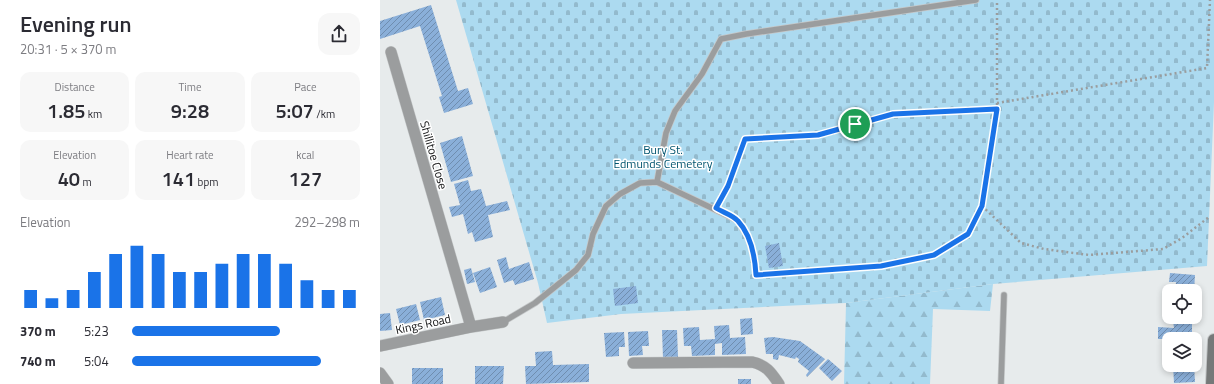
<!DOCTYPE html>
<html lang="en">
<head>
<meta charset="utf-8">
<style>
	body { margin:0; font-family:"Titillium Web",sans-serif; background:#f7f7f7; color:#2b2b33; height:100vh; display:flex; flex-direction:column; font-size:15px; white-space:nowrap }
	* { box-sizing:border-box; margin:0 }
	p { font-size:13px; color:#7c7c81 }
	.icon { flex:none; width:22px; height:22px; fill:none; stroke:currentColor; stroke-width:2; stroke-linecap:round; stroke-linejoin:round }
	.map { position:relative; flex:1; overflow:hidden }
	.side { display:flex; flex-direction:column; background:#fff; width:380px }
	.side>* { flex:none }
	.fabs { position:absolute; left:782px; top:284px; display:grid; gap:8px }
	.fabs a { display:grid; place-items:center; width:40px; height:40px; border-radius:8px; background:#fff; box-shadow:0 2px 6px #0003; font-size:20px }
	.pin { position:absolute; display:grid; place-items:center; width:34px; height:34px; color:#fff; margin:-17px; border:2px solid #fff; border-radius:50%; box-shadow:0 1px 4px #0007 }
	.round { display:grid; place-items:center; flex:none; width:42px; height:42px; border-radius:12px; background:#f7f7f7 }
	.overview { display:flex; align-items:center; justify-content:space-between; height:68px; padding:0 20px }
	h1 { font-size:22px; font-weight:600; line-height:30px }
	.metrics { display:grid; grid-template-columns:repeat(3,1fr); gap:6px; height:68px; padding:4px 20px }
	.metrics div { display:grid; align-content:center; border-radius:10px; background:#f7f7f7; text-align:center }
	.metrics b { font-size:20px; font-weight:600 }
	.metrics small { font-size:11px; font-weight:400 }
	.metrics p { font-size:11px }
	.chart { height:112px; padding:8px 20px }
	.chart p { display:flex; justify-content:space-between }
	.chart svg { width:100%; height:72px; margin-top:4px; stroke:#1a73e8; stroke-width:6 }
	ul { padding:0 20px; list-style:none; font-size:13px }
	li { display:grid; grid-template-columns:64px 48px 1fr; align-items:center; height:30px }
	li i { height:10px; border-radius:5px; background:#1a73e8 }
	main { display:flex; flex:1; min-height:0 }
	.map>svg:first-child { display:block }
	.forest { fill:url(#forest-firs) }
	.cemetery { fill:url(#cemetery-stones) }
	.building { fill:url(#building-hatch) }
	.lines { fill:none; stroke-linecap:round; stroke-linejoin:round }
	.lane-casing { stroke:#c5c8c9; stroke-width:7 }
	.street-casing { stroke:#c5c8c9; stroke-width:12 }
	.secondary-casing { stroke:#c5c8c9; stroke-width:14 }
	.path { stroke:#9a9d9e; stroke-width:2.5; stroke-dasharray:2 3; stroke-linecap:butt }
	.lane { stroke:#9b9d9e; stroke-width:5.5 }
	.street { stroke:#9b9d9e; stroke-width:11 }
	.secondary { stroke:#767979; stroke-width:12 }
	.route-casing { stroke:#fff; stroke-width:8 }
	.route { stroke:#1a73e8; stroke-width:5 }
	.labels { text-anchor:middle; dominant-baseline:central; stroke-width:3; stroke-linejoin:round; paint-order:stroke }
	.park-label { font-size:12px; fill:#00546f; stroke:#fff }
	.street-label { font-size:12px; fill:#111213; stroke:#fff }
</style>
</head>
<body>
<main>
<section class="side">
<div class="overview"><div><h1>Evening run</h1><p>20:31 · 5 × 370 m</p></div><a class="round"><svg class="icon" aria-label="share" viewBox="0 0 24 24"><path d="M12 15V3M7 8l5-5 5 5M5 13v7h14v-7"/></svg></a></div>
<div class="metrics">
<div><p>Distance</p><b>1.85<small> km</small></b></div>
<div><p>Time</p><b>9:28</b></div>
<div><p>Pace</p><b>5:07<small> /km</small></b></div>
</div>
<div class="metrics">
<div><p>Elevation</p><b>40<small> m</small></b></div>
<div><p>Heart rate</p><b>141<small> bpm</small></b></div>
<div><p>kcal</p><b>127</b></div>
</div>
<div class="chart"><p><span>Elevation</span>292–298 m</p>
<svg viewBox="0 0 160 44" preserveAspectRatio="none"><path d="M5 44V33M15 44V38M25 44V33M35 44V22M45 44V11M55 44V6M65 44V11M75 44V22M85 44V22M95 44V17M105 44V11M115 44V11M125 44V17M135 44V27M145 44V33M155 44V33"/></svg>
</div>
<ul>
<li><b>370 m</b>5:23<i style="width:65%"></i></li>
<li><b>740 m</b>5:04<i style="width:83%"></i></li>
</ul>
</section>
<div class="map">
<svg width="834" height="384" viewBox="0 0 834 384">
	<defs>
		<pattern id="forest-firs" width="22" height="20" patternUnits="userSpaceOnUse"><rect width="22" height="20" fill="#acdaf0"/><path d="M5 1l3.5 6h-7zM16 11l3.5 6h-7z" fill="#93bacd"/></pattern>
		<pattern id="cemetery-stones" width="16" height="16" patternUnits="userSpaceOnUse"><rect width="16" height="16" fill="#acdaf0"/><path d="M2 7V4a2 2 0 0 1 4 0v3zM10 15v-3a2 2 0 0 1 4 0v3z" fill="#93bacd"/></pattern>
		<pattern id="building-hatch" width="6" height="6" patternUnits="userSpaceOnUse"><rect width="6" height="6" fill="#8aafd9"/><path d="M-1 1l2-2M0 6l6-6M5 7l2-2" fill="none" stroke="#6f8daf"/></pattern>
	</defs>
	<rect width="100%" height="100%" fill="#e7ebec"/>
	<path class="forest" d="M613,284L610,311L553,309L550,384H464L466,303Z"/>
	<path class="cemetery" d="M76,0H834V102L827,266L613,284L466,303L241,314L167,323L158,283Z"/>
	<path class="building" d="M51,5L78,91L88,88L93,104L64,113L59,97L62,96L40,26L0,39V21Z
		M82,136L93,176L71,182L60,143Z
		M88,180L91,191L101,189L106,206L127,201L130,210L108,215L113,237L95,242L92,232L88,234L83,214L72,217L69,207L80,205L74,184Z
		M399,243L403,266L389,268L385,246Z
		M126,257L129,269L149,262L154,279L135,285L133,280L124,283L117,260Z
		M110,267L117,287L100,293L93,273Z
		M91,268L95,282L87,284L84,270Z
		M790,273L815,275L814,291H795L796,282H789Z
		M256,286L258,303L235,306L233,289Z
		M61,297L65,315L44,320L40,302Z
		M36,304L40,320L20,325L16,309Z
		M10,313L12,330L0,331V314Z
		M784,313H789V317H812V339H778V327L794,328L793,321L783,320Z
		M372,318L373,334L361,335L360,319Z
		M349,325L350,338L365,337L366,354L342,355V343L335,344V355L312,356L311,346H304L303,328L319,327L320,340L335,339L334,326Z
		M282,330H297L298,357L283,358Z
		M268,331L269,346H262L263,355L249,356L248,332Z
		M244,332L245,347H239V356L226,357L224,333Z
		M393,337L420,341L445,359L427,377L426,375L429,371L418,362L419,359L416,357L415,359L399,355L398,360L393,359V354H386L384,338Z
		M172,351L173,365L209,364V382L146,384L145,366H156L155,352Z
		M448,359L462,371L452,381L439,368Z
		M793,365H814L815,382L794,383Z
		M95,366H124L123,384H95Z
		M32,368H63V384H32Z
		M358,379H371V384H358Z"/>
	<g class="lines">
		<g class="lane-casing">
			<path id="lane" d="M277,182L286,133L295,111L322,74L341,39L366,34L596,0
				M123,322L155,303L196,270L208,255L213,234L226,206L240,194L260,183L277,182L357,220L368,237L375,260L376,275
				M621,384L624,295"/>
		</g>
		<g class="street-casing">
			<path id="street" d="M91,327L123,322
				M0,346L91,327L11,52
				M253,363L372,362C386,365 391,372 399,384
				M0,373L8,384"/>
		</g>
		<g class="secondary-casing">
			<path id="secondary" d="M832,384L834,340"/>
		</g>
		<path class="path" d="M617,103L827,68L830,0
			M339,202L348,187L365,139L438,135L513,114L617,109
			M602,206L641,243L664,249L709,255L783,249L802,238L829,217
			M384,275L501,266L554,255L588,234L602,206L617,109V0"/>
		<use href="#lane" class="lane"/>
		<use href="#street" class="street"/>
		<use href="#secondary" class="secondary"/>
	</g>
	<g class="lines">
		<g class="route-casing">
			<path id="route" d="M617,109L602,206L588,234L554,255L501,266L376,275C375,257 371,235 358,221C353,215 342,212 336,208L348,186L365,139L438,135L513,114Z"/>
		</g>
		<use href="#route" class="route"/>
	</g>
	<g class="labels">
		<g class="park-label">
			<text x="283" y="149">Bury St.<tspan x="283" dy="14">Edmunds Cemetery</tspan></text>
		</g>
		<g class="street-label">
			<text transform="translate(54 155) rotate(74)">Shillitoe Close</text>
			<text transform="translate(43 324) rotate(-12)">Kings Road</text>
		</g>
	</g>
</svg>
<div class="fabs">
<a><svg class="icon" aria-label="locate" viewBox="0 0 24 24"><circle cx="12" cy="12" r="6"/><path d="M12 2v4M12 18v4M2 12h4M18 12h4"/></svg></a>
<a><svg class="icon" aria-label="layers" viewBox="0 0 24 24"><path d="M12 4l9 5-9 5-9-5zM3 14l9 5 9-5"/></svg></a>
</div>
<div class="pin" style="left:475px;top:124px;background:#1e9e55"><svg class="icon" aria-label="arrive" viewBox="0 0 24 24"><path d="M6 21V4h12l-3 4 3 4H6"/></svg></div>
</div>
</main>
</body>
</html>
